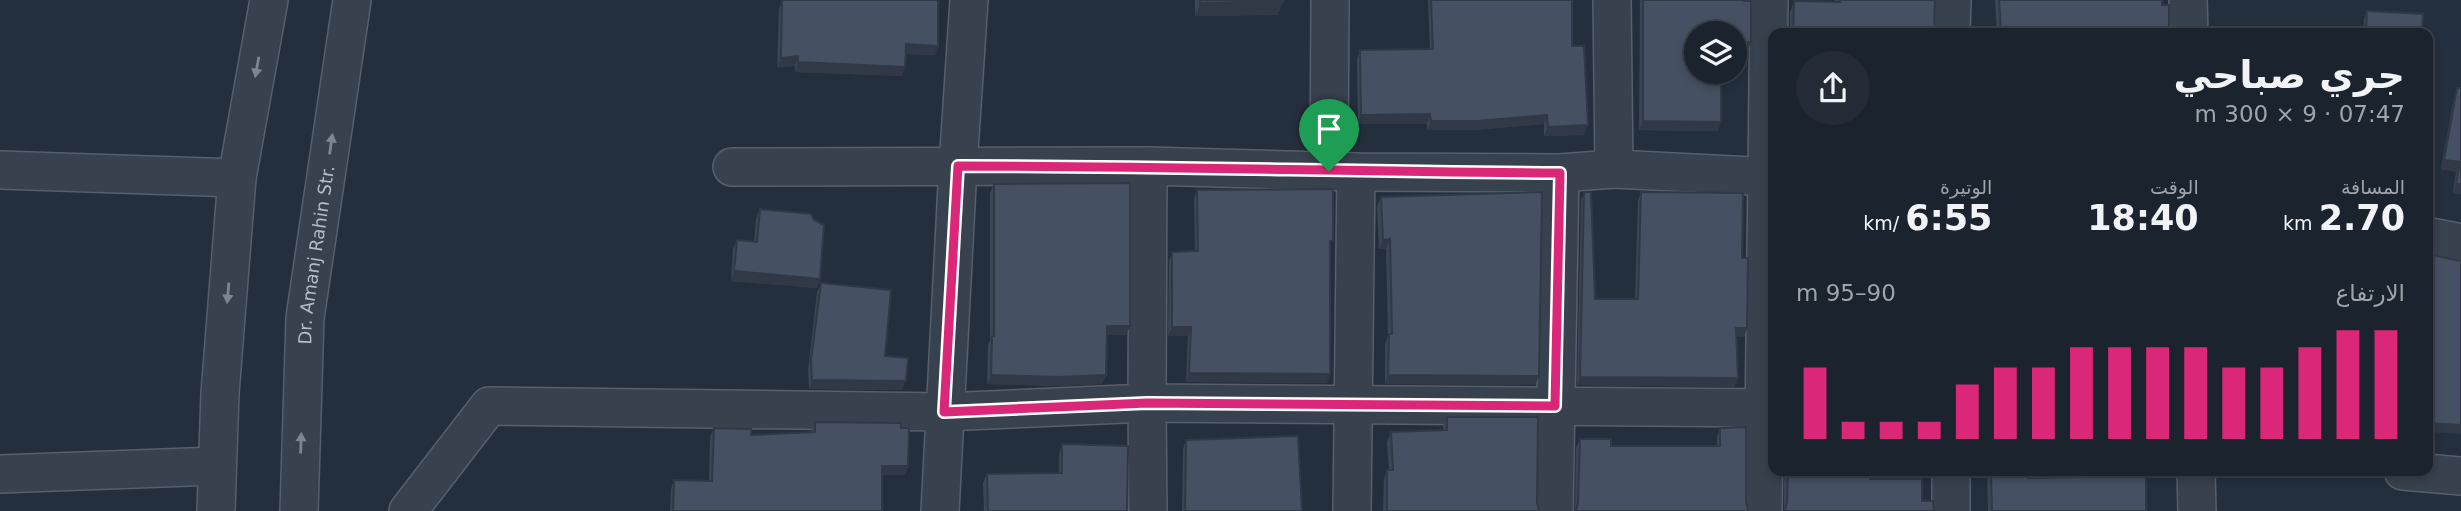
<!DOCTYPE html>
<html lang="ar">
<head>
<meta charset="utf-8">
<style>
	body { margin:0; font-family:"DejaVu Sans",Vazirmatn,sans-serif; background:#242b36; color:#f1f3f6; direction:rtl; height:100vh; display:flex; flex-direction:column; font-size:26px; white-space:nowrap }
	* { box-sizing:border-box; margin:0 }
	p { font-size:23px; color:#a0a4aa }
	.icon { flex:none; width:38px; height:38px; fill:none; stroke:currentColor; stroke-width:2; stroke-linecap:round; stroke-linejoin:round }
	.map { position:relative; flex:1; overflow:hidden; direction:ltr }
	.drawer { position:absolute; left:1768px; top:28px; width:665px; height:448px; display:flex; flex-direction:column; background:#1b232e; border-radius:14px; box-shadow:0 4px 10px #0003,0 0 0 2px #39404a; direction:rtl }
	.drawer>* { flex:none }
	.fabs { position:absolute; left:1684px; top:21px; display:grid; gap:14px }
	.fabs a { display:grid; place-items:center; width:63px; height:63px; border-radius:50%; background:#1b232e; box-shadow:0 4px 10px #0003,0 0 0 2px #39404a; font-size:35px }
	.pin { position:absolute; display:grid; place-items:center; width:60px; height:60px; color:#fff; margin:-72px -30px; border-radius:50% 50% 50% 0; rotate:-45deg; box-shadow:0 0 7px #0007 }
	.pin .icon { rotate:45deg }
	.round { display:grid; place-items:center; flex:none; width:74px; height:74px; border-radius:37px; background:#242b36 }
	.head { display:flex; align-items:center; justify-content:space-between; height:119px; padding:0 28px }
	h1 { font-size:38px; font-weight:700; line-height:52px }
	.stats { display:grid; grid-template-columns:repeat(3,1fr); gap:10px; height:119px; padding:7px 28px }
	.stats div { display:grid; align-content:center }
	.stats b { font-size:35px; font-weight:700 }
	.stats small { font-size:19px; font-weight:400 }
	.stats p { font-size:19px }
	.chart { height:196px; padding:14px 28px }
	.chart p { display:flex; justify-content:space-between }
	.chart svg { width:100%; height:126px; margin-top:7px; stroke:#db2777; stroke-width:6 }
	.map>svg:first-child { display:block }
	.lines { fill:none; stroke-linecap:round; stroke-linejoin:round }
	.minor-casing { stroke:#565f6c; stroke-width:40 }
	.minor { stroke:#38414e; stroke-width:37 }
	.wall { fill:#3b4654 }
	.shaded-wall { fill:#303945 }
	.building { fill:#455162; stroke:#303945; stroke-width:2 }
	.oneway { fill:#7c8592 }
	.route-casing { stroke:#fff; stroke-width:14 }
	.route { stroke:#db2777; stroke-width:9 }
	.labels { text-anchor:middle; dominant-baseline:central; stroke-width:5; stroke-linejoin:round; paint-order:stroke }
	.street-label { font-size:18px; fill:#b4bcc9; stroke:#1d2633 }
</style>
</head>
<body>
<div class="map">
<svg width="2461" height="511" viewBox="0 0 2461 511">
	<rect width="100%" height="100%" fill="#242f3e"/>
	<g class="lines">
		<g class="minor-casing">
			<g id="minor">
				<path d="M1612,0L1614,169"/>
				<path d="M2188,0L2189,33"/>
				<path d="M1951,33L1952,0"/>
				<path d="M732,167L1148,166L1356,172L1560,173L1614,169L1773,177"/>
				<path d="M0,170L237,178"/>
				<path d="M1329,171L1330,0"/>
				<path d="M2427,236L2461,243"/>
				<path d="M2196,471L2197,511"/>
				<path d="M2403,471L2461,476"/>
				<path d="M0,474L217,466"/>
				<path d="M216,511L220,393L237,178L269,0"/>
				<path id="s1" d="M299,511L305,318L352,0"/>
				<path d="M408,511L489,406L944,412L1147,403L1773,408"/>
				<path d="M940,511L958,166L969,0"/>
				<path d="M1148,511L1147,403L1148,166"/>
				<path d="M1352,511L1356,172"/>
				<path d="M1554,511L1560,173"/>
				<path d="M1763,511L1769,0"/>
				<path d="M1951,511V471"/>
			</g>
		</g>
		<use href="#minor" class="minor"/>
	</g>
	<path class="wall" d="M782,0H938L935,55L906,54L902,76L795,72V66L777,67L779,10Z
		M1195,0H1283V1L1278,15L1195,16Z
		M1428,0H1572V46L1584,135L1544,136V124L1474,130H1427V124H1358L1357,59L1360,50L1430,49Z
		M1640,0H1744L1751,42L1747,52L1734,51V33H1696L1718,131L1639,130Z
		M1835,0H1935L1934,22L1936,31L1938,33H1790V12L1794,1L1835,2Z
		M1995,0H2162V5L2169,33H1997Z
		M2367,11L2422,33H2364V19Z
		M2457,88H2461V194L2453,193L2456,172L2441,169L2454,97Z
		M994,184L1126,335H1106V375L1102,384L1055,386L987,384L988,345L990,340V193Z
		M1197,190L1330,249L1327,383L1186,382L1188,336H1168L1169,261L1172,252L1195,251L1194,199Z
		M1584,192L1595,299H1635L1638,201L1641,192L1742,258L1747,328L1744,337H1736L1738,378L1734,387L1577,385L1581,201Z
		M1381,197L1535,385L1385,384V344L1388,336L1386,249H1379L1377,206Z
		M760,209L820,279L817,288L731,281L733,249L737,240L754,241L756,219Z
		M821,283L885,356L902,390L809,389L808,370L817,292Z
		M1447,417L1537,502L1539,511H1383L1384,479L1387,470H1389L1387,442L1391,432L1443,430V426Z
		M815,422L901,428L908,466L905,475H882V511H670L671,489L674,480L709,481L710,437L714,428L751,435L811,432Z
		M1720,428L1748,511H1575L1576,448L1580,439L1611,446H1717V437Z
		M1186,440L1302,511H1182L1183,449Z
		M1062,444L1127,511H984L983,483L987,474L1059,473V454Z
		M1784,471H1869L1870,479L1922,501L1934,511H1784Z
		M1987,471H2028V478L2086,477L2088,471H2146V511H1988Z"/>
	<path class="shaded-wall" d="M1283,1L1278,15L1195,16L1200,3Z
		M1826,31L1876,33H1825Z
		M1734,42H1751L1747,52L1734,51Z
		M906,44L938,46L935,55L903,54Z
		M798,56L795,66L777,67L781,58Z
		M798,62L905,67L902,76L795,72Z
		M1430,114L1427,124H1358L1361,115Z
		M1547,115L1544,124L1474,130H1427L1431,121Z
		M1643,121L1721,122L1718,131L1639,130Z
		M1588,125L1584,135L1544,136L1548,127Z
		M2444,160L2460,162L2456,172L2441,169Z
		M2456,184H2461V194L2453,193Z
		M1390,239L1386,249H1379L1383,240Z
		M734,271L820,279L817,288L731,281Z
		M1107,326H1130L1126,335H1103Z
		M1172,327H1191L1188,336H1168Z
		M1736,328H1747L1744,337H1732Z
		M1189,373L1330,374L1327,383L1186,382Z
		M991,375H1106L1102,384L1055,386L987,384Z
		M1388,375L1539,376L1535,385L1385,384Z
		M1580,377L1738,378L1734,387L1577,385Z
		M812,380L906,381L902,390L809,389Z
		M2427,423L2461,425V434L2427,432Z
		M882,466H908L905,475H879Z"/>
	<path class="building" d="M782,0H938V46L906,44L905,67L798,62V56L781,58Z
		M1200,0H1283V1L1200,3Z
		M1431,0H1572V46H1584L1588,125L1548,127L1547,115L1477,121H1431L1430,114L1361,115L1360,50L1433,49Z
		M1643,0H1744V1H1751V42H1734V33H1696V72H1721V122L1643,121Z
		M1839,0H1935L1934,22L1936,31L1938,33H1876L1826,31V33H1793L1794,1L1840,2Z
		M1999,0H2162V5H2169V33H2001Z
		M2367,11L2423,14L2422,33H2366Z
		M2457,88H2461V184H2456L2460,162L2444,160Z
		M1130,183V326H1107L1106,375L1058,377L991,375L992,336H994V184Z
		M1333,189V241H1330V374L1189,373L1191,327H1172V252L1198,251L1197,190Z
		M1542,192L1539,376L1388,375L1389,334H1392L1390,239L1383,240L1381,197Z
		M1584,192H1591L1595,299H1638L1641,192L1743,193L1742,258H1748L1747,328H1736L1738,378L1580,377Z
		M760,209L811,214L814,220L824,225L820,279L734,271L737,240L757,242Z
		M2427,254L2461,261V425L2427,423Z
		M821,283L891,290L885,356L908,358L906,381L812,380L811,360Z
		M1447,417H1538L1537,502L1539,511H1387V470H1393L1391,432L1447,430Z
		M815,422L901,423V428H909L908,466H882V511H673L674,480L712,481L714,428L751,429V435L815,432Z
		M1746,427V501L1748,511H1576L1578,502L1580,439H1611V446H1720V428Z
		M1298,436L1302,511H1185L1186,440Z
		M1062,444L1128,446L1127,511H988L987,474L1062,473Z
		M1788,471H1869L1870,479H1922V501H1933L1934,511H1785L1787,502Z
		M1991,471H2028V478L2089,477V471H2146V511H1992Z"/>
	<defs><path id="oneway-solid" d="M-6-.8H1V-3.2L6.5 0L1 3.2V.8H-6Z" transform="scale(1.75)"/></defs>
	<g class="oneway">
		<use href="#oneway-solid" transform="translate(257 67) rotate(100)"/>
		<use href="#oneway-solid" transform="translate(331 144) rotate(-82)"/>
		<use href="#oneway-solid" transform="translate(228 293) rotate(95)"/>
		<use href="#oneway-solid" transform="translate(301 443) rotate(-88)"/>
	</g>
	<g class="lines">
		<g class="route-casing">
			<path id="route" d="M958,166C1159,166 1360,172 1560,173L1555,406L1147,403L944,412Z"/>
		</g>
		<use href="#route" class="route"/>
	</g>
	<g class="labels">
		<g class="street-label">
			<text stroke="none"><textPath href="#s1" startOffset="257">Dr. Amanj Rahin Str.</textPath></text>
		</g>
	</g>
</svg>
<div class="fabs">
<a><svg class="icon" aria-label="layers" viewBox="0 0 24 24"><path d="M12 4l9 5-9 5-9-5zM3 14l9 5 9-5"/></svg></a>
</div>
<div class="pin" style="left:1329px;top:171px;background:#1e9e55"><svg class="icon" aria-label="arrive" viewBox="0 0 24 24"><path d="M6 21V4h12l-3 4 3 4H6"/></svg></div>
<section class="drawer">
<div class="head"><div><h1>جري صباحي</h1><p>07:47 · 9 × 300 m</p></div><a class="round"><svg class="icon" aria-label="share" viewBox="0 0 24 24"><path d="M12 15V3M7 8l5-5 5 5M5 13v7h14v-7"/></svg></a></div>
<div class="stats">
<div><p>المسافة</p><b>2.70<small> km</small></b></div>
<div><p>الوقت</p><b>18:40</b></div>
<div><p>الوتيرة</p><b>6:55<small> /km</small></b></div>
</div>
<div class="chart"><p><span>الارتفاع</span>90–95 m</p>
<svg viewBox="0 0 160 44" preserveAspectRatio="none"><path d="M5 44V19M15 44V38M25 44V38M35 44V38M45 44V25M55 44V19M65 44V19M75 44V12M85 44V12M95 44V12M105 44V12M115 44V19M125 44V19M135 44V12M145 44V6M155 44V6"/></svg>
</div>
</section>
</div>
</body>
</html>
